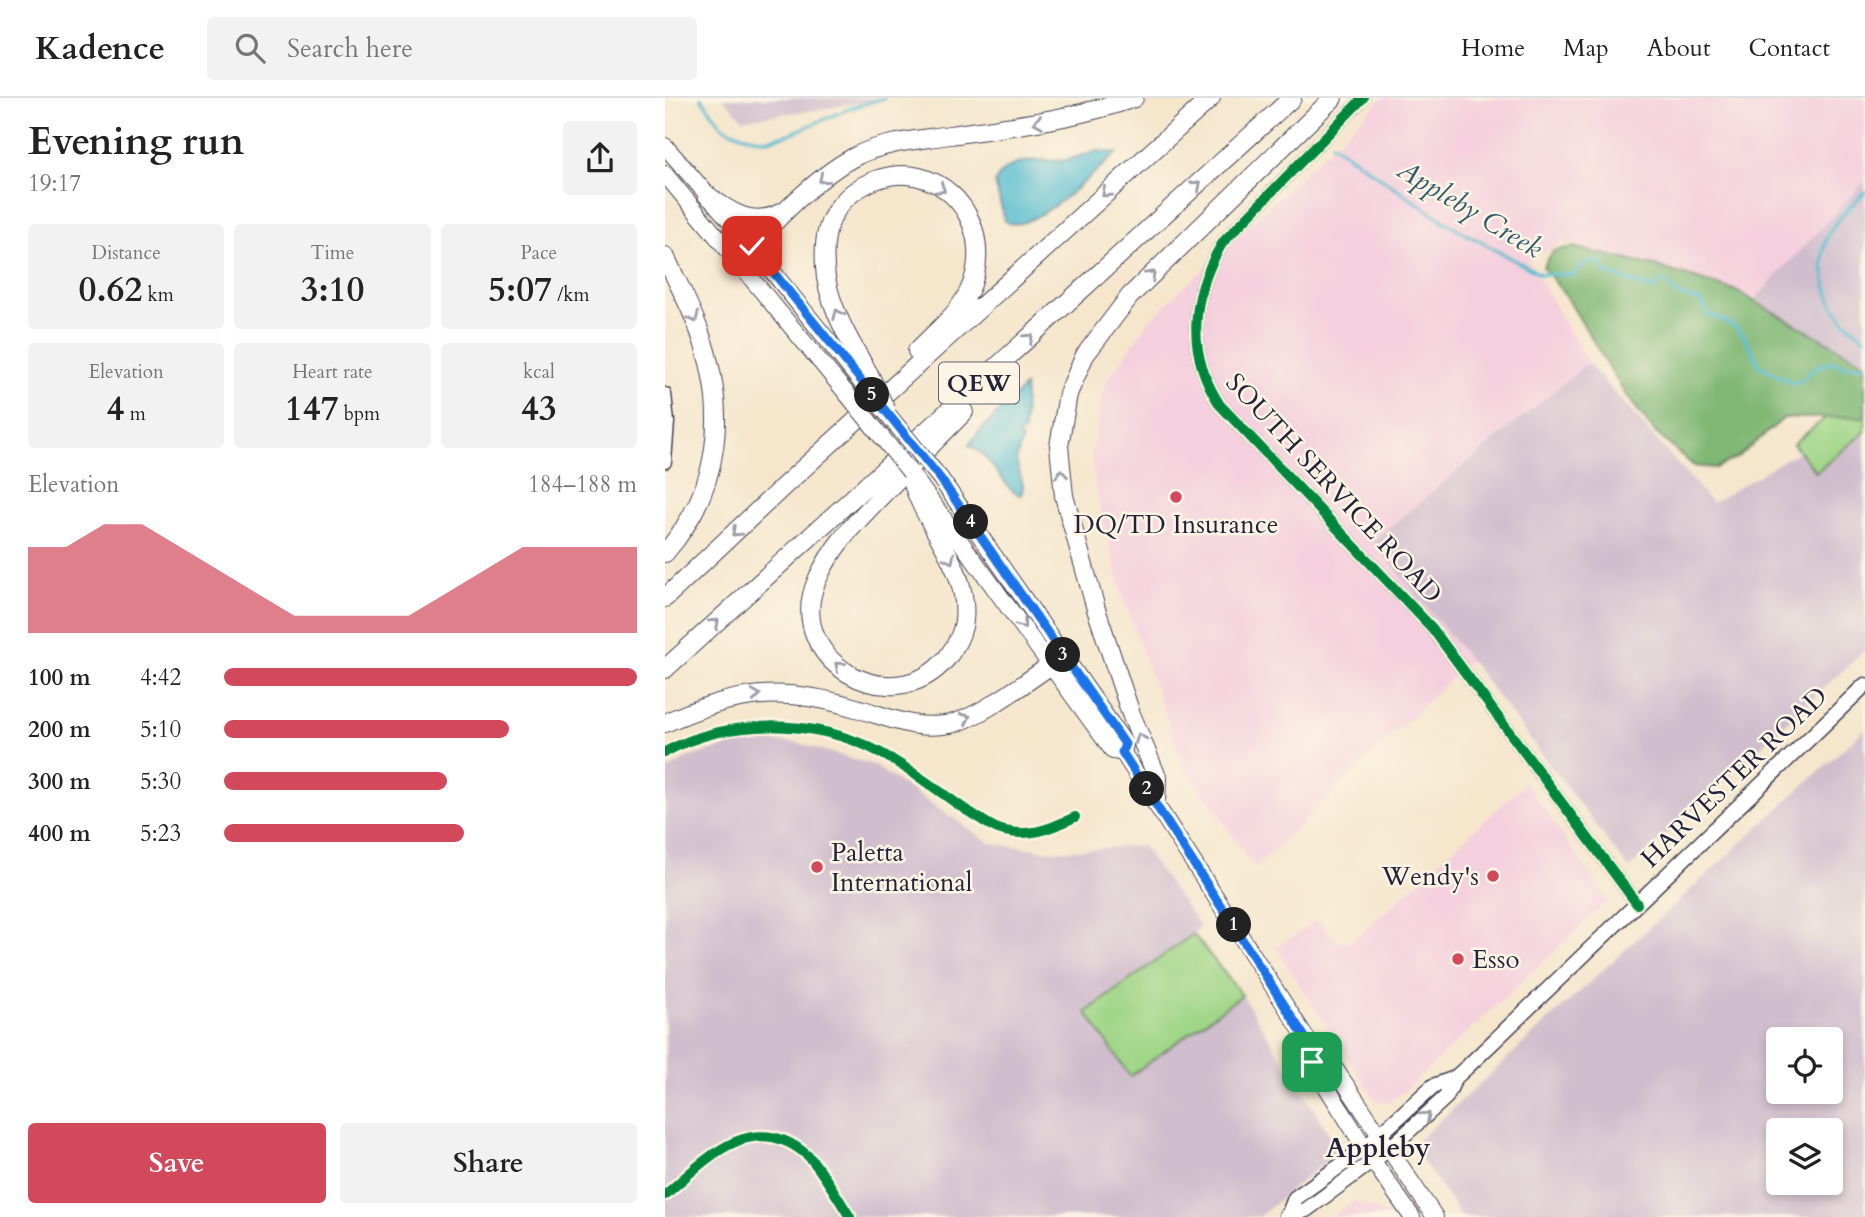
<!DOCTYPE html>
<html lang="en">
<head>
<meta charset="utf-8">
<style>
	body { margin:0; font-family:Cardo,serif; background:#f2f2f2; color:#222; height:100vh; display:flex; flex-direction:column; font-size:26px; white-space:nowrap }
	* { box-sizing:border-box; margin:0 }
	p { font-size:23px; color:#767676 }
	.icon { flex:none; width:38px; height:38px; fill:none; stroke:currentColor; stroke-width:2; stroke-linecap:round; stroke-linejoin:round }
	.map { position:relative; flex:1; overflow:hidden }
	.side { display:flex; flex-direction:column; background:#fff; width:665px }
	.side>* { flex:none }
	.controls { position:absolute; left:1101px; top:929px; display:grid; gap:14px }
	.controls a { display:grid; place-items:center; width:77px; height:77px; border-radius:7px; background:#fff; box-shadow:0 4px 10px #0003; font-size:35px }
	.pin { position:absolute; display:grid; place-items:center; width:60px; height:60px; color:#fff; margin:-30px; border-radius:14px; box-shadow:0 4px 10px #0006 }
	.km { position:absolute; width:35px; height:35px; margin:-18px; border-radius:50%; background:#222; color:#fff; font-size:19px; line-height:35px; text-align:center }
	.round { display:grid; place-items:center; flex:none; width:74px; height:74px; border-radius:7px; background:#f2f2f2 }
	.headline { display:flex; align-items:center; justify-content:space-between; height:119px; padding:0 28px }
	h1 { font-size:38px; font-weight:700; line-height:52px }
	.metrics { display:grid; grid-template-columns:repeat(3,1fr); gap:10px; height:119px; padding:7px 28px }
	.metrics div { display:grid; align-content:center; border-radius:7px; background:#f2f2f2; text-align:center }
	.metrics b { font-size:35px; font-weight:700 }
	.metrics small { font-size:19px; font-weight:400 }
	.metrics p { font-size:19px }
	.chart { height:196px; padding:14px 28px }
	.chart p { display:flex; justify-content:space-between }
	.chart svg { width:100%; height:126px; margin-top:7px; fill:#d1495b; opacity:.7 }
	.primary-button { display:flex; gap:14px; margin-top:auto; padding:14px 28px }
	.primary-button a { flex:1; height:80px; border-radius:7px; background:#d1495b; color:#fff; font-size:28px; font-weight:700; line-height:80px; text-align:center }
	.primary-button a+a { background:#f2f2f2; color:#222 }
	ul { padding:0 28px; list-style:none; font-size:23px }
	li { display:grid; grid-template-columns:112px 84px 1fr; align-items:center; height:52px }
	li i { height:18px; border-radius:9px; background:#d1495b }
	header { display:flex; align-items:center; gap:42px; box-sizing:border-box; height:98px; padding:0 35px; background:#fff; border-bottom:2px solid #e0e0e0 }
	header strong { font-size:33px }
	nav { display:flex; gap:38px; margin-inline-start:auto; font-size:24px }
	.search { width:490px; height:63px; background:#f2f2f2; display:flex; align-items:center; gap:18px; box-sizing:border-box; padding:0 24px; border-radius:7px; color:#767676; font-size:26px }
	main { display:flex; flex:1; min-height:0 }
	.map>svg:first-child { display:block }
	.built { fill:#f4cfdd }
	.industrial { fill:#d0bdcd; fill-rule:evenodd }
	.green { fill:#a0d687; stroke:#617c61; stroke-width:2 }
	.forest { fill:#80b774; stroke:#516c58; stroke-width:2 }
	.water { fill:#53bcd0; stroke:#3a6f86; stroke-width:2 }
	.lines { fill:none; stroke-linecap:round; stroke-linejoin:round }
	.stream { stroke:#53bcd0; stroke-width:3.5 }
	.minor-casing { stroke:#423f51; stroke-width:12 }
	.tertiary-casing { stroke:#423f51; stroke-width:15 }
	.secondary-casing { stroke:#423f51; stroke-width:17 }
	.primary-casing { stroke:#423f51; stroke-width:18 }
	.motorway-casing { stroke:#423f51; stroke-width:20 }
	.minor { stroke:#fff; stroke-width:10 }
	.tertiary { stroke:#fff; stroke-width:12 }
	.secondary { stroke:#fff; stroke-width:14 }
	.primary { stroke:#fff; stroke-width:16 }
	.motorway { stroke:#fff; stroke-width:18 }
	.primary-bridge-casing { stroke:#423f51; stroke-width:18; stroke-linecap:butt }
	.motorway-bridge-casing { stroke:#423f51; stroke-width:20; stroke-linecap:butt }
	.primary-bridge { stroke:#fff; stroke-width:16 }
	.motorway-bridge { stroke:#fff; stroke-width:18 }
	.cycleway-casing { stroke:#fcf5e5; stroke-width:15 }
	.cycleway { stroke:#00873e; stroke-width:10 }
	.oneway { stroke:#9c9ca7 }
	.route-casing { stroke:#fff; stroke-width:14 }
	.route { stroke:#1a73e8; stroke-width:9 }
	.poi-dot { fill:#d1495b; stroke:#fcf5e5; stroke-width:2.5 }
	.labels { text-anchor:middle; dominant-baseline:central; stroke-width:5; stroke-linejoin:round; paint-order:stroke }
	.shield { fill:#fcf5e5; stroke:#63616e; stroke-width:2 }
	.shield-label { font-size:24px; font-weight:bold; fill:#22223b }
	.street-label { font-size:26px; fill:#22223b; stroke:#fcf5e5 }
	.poi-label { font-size:26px; fill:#22223b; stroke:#fcf5e5; text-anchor:start }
	.water-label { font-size:28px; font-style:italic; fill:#33586f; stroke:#fcf5e5 }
	.neighbourhood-label { font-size:28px; font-weight:bold; fill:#22223b; stroke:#fcf5e5 }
</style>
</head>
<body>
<header>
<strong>Kadence</strong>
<div class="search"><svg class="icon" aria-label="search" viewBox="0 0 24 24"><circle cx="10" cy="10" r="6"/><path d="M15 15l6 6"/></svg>Search here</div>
<nav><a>Home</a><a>Map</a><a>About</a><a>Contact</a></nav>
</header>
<main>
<section class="side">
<div class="headline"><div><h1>Evening run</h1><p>19:17</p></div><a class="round"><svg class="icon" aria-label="share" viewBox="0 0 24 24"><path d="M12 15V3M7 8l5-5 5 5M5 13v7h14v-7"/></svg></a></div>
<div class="metrics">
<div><p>Distance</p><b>0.62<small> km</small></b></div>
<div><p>Time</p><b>3:10</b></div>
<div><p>Pace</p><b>5:07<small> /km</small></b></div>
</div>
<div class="metrics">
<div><p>Elevation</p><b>4<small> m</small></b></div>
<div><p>Heart rate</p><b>147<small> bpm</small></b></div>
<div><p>kcal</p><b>43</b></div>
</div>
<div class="chart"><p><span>Elevation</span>184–188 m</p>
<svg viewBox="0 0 160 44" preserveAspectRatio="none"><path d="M0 44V14L10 14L20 6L30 6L40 14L50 22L60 30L70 38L80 38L90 38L100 38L110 30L120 22L130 14L140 14L150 14L160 14V44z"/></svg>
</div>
<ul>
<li><b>100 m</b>4:42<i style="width:100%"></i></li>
<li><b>200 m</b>5:10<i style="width:69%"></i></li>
<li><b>300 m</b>5:30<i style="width:54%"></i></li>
<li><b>400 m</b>5:23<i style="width:58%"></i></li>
</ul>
<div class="primary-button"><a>Save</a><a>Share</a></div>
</section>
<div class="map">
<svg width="1200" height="1119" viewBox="0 0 1200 1119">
	<rect width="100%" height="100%" fill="#fcf5e5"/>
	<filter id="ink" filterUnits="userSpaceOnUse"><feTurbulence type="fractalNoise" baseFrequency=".0143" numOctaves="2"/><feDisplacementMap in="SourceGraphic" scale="14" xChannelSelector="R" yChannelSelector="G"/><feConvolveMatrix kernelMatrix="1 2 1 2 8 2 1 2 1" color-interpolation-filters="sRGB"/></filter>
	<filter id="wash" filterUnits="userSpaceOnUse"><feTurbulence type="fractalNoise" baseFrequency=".00686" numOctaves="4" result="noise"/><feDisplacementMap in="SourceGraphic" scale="28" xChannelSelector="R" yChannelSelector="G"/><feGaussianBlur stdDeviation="1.57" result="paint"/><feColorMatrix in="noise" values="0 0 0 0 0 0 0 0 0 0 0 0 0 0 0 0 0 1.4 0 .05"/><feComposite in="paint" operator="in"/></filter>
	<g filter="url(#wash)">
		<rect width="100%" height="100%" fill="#f5e6cc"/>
		<path class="built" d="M718,0H1200V95L1090,201L900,144L863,162L923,265L708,443L805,562L590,770L518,666L459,502L435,411L426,358L440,286L484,223Z
			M861,685L943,803L740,993L722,1005H715L709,1000L611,850L653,822L674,845L688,843Z
			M690,1102L719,1116L721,1119H667Z"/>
		<path class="industrial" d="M58,0H217L158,11L78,21Z
			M1200,83V273L1090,201Z
			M923,265L1047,405L1200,314V552L964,771L805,562L708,443Z
			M1200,631V1119H797L747,1048ZM1113,942H1166V994H1113ZM1113,1032H1166V1085H1113Z
			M81,642L133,645L208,667L325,745L385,753L477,748L535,828L528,836L421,914L465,977L577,897L674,1052L594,1119H0V674L22,660Z"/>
		<path class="green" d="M1200,288V334L1151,374L1128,346Z
			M528,836L577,897L465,978L421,914Z"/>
		<path class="forest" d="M907,149L990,168L1069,192L1200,265V317L1198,319L1119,320L1073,359L1051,370L1029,368L990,334L961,297L902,200L878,169L888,153Z"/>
		<path class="water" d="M433,53L452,55C433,71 364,140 340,123L330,85C337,67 359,62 378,62C385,62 393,64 400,62C412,60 422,55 433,53Z
			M360,288L359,333L353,338L357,342L351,362L358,387L357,396L354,397L346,392L318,356L304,347L313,335Z"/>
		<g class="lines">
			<path class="stream" d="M36,0L58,29L79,38L101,42L125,36L186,10L219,0
				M667,46L781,125L875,176L909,177L921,164L935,165L942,175L988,191L998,183L1013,197L1037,204L1044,217C1075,226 1082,239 1094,268L1131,286L1152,269L1167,264L1182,268L1200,267
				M1200,94C1185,109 1166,125 1160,145C1154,169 1162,205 1179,222C1185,229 1193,234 1200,240"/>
		</g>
	</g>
	<g filter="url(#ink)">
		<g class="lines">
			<g class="minor-casing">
				<path id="minor" d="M0,654C62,620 148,620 212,653C243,669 272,692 301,712C312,718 322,727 333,731C363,741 384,731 410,719
					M0,1097C41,1061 88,1010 142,1057C155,1068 175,1104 185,1119"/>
			</g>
			<g class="tertiary-casing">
				<path id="tertiary" d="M698,0L558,144C526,197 520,254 555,307L767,530L972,806
					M0,296L3,324L0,364"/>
			</g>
			<g class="secondary-casing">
				<path id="secondary" d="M624,1115L630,1100L700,1050L768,988L790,980L802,969L1200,587
					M621,1118L641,1112L724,1051L781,999L790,980"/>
			</g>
			<g class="primary-casing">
				<path id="primary" d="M0,48L87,148L196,284
					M0,76L182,296
					M247,377L448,653L458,655
					M275,380L460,646L458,655L651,955L662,959L770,1119
					M651,955L647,966L708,1063L747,1119"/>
			</g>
			<g class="motorway-casing">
				<path id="motorway" d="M42,97C66,115 89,130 117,114
					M0,158C11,182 25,207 34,232C63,311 57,390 0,455
					M71,164C104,130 149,79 191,58C219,44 254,42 285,37C347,28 409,21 469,0
					M204,276C187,247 167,214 161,180C159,163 158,143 164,127C176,92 219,70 254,79C305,92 325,149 304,193C293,217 269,235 252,253
					M245,374C255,425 305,467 299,522C298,536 290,549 282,560C227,626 117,561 152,482C168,445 197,418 224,390C249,365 274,339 299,314
					M0,500L120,387L546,0
					M0,571L627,0
					M0,625C70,593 117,588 191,610C223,619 251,633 285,626C316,620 370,577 399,558
					M491,705L492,679L466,616L431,511L399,398L394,348L403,296L420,257L465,198L668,0"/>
			</g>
			<use href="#minor" class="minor"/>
			<use href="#tertiary" class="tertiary"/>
			<use href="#secondary" class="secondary"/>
			<use href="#primary" class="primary"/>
			<use href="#motorway" class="motorway"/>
			<g class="primary-bridge-casing">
				<path id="primary-bridge" d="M196,284L275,380
					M182,296L245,374"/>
			</g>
			<g class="motorway-bridge-casing">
				<path id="motorway-bridge" d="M204,276L221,312"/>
			</g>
			<use href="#primary-bridge" class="primary-bridge"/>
			<use href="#motorway-bridge" class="motorway-bridge"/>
			<g class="cycleway-casing">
				<path id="cycleway" d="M698,0L558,144C526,197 520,254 555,307L767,530L972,806
					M0,654C62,620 148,620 212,653C243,669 272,692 301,712C312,718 322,727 333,731C363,741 384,731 410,719
					M0,1097C41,1061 88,1010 142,1057C155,1068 175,1104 185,1119"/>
			</g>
			<use href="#cycleway" class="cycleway"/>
		</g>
		<defs><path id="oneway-chevron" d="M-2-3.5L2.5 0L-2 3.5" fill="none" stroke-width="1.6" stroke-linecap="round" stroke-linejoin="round" transform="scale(1.75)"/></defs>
		<g class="oneway">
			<use href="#oneway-chevron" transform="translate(373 24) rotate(171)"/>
			<use href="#oneway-chevron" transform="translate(158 81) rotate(140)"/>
			<use href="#oneway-chevron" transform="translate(532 87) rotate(-42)"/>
			<use href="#oneway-chevron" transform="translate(276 91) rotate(33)"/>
			<use href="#oneway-chevron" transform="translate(441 95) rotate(138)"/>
			<use href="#oneway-chevron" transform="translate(486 177) rotate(-44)"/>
			<use href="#oneway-chevron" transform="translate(173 216) rotate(-113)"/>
			<use href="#oneway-chevron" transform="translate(29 220) rotate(65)"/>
			<use href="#oneway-chevron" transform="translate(364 240) rotate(-42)"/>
			<use href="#oneway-chevron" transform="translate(396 376) rotate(-96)"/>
			<use href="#oneway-chevron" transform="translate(71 434) rotate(137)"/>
			<use href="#oneway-chevron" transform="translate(285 461) rotate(64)"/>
			<use href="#oneway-chevron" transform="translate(50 525) rotate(-42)"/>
			<use href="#oneway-chevron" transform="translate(357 526) rotate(54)"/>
			<use href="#oneway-chevron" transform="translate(174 568) rotate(-139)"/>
			<use href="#oneway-chevron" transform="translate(91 597) rotate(-7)"/>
			<use href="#oneway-chevron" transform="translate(301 620) rotate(-25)"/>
			<use href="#oneway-chevron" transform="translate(475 640) rotate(-111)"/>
			<use href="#oneway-chevron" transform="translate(761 1018) rotate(-42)"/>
		</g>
	</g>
	<g class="lines" filter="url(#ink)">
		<g class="route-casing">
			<path id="route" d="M87,148L275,380L460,646L457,654L650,955L647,964"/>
		</g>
		<use href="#route" class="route"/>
	</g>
	<g class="poi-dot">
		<circle cx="511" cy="399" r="7"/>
		<circle cx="152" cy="769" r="7"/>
		<circle cx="828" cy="778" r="7"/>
		<circle cx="793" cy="861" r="7"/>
	</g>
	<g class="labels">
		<rect class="shield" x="274" y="264.5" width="80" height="41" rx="5"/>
		<g class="shield-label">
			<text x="314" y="285">QEW</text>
		</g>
		<g class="street-label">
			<text transform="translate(669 390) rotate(47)">SOUTH SERVICE ROAD</text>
			<text transform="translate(1069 679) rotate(-44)">HARVESTER ROAD</text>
		</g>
		<g class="poi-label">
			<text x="511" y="426" text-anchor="middle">DQ/TD Insurance</text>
			<text x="166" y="754">Paletta<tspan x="166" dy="30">International</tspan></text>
			<text x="814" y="778" text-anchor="end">Wendy's</text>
			<text x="807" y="861">Esso</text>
		</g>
		<g class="water-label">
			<text transform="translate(805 111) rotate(31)">Appleby Creek</text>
		</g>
		<g class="neighbourhood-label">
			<text x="713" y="1050">Appleby</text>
		</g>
	</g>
</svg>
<div class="controls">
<a><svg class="icon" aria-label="locate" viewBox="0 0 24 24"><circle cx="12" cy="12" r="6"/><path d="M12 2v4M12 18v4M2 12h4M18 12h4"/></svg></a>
<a><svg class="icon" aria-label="layers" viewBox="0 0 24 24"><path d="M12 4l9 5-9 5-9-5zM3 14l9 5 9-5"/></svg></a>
</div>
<div class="pin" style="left:647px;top:964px;background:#1e9e55"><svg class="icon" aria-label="arrive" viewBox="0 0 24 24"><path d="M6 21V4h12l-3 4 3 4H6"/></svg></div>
<div class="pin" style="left:87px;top:148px;background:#d93025"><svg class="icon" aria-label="check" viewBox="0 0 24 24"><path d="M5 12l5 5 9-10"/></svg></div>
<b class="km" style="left:569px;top:827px">1</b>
<b class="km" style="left:482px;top:691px">2</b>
<b class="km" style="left:398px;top:557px">3</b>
<b class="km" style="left:306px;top:424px">4</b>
<b class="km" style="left:207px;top:297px">5</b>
</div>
</main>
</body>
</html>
